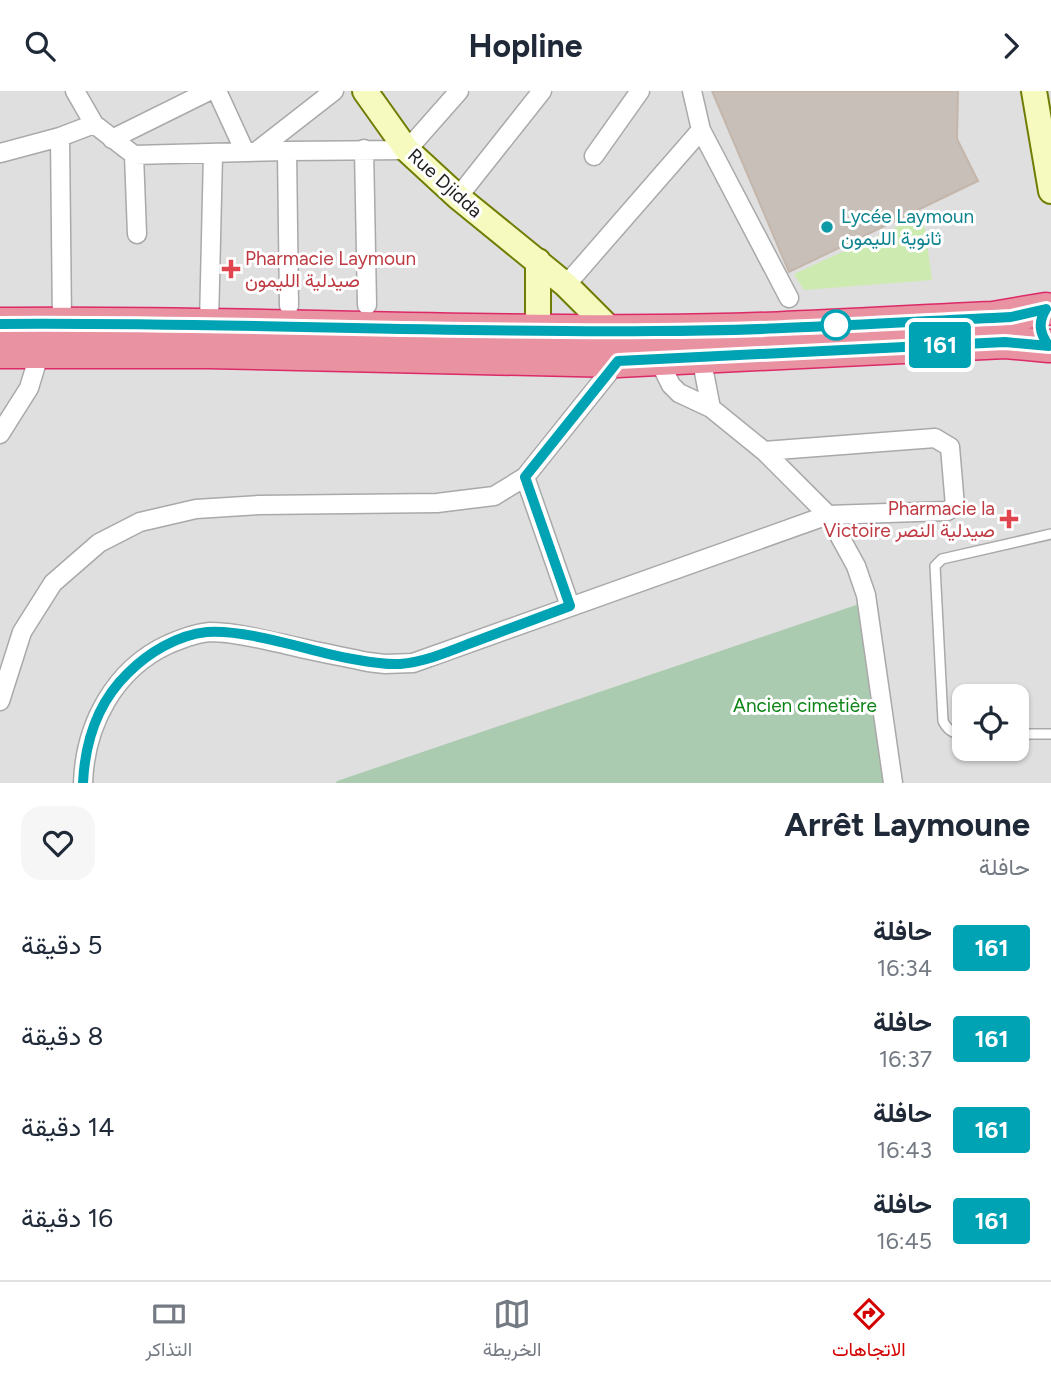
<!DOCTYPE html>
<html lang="ar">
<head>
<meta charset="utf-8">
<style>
	:root { --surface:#fff; --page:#f6f6f7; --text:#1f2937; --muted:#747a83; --line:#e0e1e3; --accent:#d40000 }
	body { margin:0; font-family:Figtree,Vazirmatn,sans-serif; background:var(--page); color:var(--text); direction:rtl; height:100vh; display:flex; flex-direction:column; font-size:26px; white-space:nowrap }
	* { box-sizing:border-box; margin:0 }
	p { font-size:23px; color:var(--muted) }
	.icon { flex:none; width:38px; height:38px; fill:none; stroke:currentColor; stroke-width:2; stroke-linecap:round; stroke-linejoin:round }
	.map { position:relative; height:692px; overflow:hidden; direction:ltr }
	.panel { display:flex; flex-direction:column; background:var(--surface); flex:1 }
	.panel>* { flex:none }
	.badge { padding:0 14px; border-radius:5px; font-size:24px; line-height:46px }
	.buttons { position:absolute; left:952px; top:593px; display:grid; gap:14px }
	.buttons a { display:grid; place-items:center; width:77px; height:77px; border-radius:14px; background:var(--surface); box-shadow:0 2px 5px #0004; font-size:35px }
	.map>.badge { position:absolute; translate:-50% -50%; box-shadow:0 0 0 4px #fff }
	.round { display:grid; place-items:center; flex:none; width:74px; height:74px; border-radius:21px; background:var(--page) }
	.headline { display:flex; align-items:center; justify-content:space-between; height:119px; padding:0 21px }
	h1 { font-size:33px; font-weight:700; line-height:52px }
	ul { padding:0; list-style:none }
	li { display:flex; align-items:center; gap:21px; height:91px; padding:0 21px }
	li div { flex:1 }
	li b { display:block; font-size:26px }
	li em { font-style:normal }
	li .badge { min-width:77px; font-weight:700; text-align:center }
	header { display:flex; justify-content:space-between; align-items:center; height:91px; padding:0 21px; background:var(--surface); font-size:32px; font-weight:700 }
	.tabs { display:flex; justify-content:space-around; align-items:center; height:98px; border-top:2px solid var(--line); background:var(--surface); font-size:19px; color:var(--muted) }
	.tabs a { display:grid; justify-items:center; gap:4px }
	.tabs .on { color:var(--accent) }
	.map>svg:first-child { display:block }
	.residential { fill:#e0dfdf; fill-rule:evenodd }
	.grass { fill:#cdebb0 }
	.cemetery { fill:#aacbaf }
	.building { fill:#c7bfb8; stroke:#c4b6ab; stroke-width:2 }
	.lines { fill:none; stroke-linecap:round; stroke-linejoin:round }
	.lane-casing { stroke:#a9a9a9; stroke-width:12 }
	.street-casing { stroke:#a9a9a9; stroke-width:21 }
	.secondary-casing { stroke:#707d05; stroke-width:28 }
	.highway-casing { stroke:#dc2a67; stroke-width:35 }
	.lane { stroke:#fff; stroke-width:9 }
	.street { stroke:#fff; stroke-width:18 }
	.secondary { stroke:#f7fabf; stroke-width:24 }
	.highway { stroke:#e892a2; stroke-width:32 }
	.line-casing { stroke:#fff; stroke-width:16 }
	.line { stroke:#00a3b4; stroke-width:10 }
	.culture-dot { fill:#0f9aa8; stroke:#fff; stroke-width:2.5 }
	.health-dot { fill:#e0444e; stroke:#fff; stroke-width:2.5 }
	.stop-dot { fill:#fff; stroke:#00a3b4; stroke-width:3.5 }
	.labels { text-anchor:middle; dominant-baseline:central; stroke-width:6; stroke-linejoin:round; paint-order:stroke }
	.street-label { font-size:19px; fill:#222; stroke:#fff }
	.culture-label { font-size:19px; fill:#0d838f; stroke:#fff; text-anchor:start }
	.health-label { font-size:19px; fill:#be3a42; stroke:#fff; text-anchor:start }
	.park-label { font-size:19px; fill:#0c8416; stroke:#fff }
</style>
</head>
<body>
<header><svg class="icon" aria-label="forward" viewBox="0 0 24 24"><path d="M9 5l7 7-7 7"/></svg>Hopline<svg class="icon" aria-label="search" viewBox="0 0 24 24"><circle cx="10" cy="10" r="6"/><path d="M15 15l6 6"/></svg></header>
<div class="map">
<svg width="1051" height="692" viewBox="0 0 1051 692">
	<rect width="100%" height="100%" fill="#f2efe9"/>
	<path class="residential" d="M 0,0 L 1051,0 L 1051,692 L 0,692 ZM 964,606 L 1017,606 L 1017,658 L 964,658 Z"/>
	<path class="grass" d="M 923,124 L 932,189 L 804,199 L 794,183 Z"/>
	<path class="cemetery" d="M 874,508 L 893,692 L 336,692 L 337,690 Z"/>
	<path class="building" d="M 712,0 L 958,0 L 957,48 L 978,90 L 789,181 Z"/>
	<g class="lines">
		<defs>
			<path id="lane" d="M 964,643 C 954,643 948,640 943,630 L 935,475 L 942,468 L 1051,443
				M 1017,643 L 1051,643"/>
			<path id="street" d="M 75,0 L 94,33
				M 217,0 L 245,61
				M 692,0 L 701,39 L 789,207
				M 60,46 L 62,232
				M 112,48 L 209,0
				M 364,58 L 367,214
				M 257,60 L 334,0
				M 287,60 L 289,215
				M 0,62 L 60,46 L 94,33 L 134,64 L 287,60 L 407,59 L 459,0
				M 134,64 L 137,143
				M 594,65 L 640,0
				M 458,106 L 542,0
				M 566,194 L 701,39
				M 209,233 L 213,63
				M 701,266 L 711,317
				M 658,268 L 671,294 L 679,302 L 711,317 L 764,360 L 828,424 L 856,475 L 866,504 L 893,692
				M 0,343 L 29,297 L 40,261
				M 525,386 L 570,515
				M 0,610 L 22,541 L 53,492 L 99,452 L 140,431 L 196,418 L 259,414 L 437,412 L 494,405 L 525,386 L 618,270
				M 83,692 C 85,634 114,578 169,553 C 181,548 196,542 210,541 C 235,541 259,548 284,553 C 312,560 340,565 368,571 L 385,573 L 413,572 L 828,424 L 947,420 L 955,415 L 950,356 L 935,347 L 764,360"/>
			<path id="secondary" d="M 365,0 L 407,59 L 458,106 L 566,194 L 612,240
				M 1034,0 L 1051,100
				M 538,240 L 538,170"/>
			<path id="highway" d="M 0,233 C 218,230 437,242 655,240 C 768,240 880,232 993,227 L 1046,218
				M 0,261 L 208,261 L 618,270 L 1005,251 L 1049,255"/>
		</defs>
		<use href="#lane" class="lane-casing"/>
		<use href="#street" class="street-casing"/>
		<use href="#secondary" class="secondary-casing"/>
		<use href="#highway" class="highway-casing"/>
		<use href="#lane" class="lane"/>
		<use href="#street" class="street"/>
		<use href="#secondary" class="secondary"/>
		<use href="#highway" class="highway"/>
	</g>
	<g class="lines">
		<defs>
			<path id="line" d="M 0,233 C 218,231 437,242 655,240 C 768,240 880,232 993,227 L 1011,226 L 1046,218 C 1038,231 1039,242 1049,255 L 1005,251 L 618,270 L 525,386 L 570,515 C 537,527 504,540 471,552 C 448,561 424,571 400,573 C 382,574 365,570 347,567 C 307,559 246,538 207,541 C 177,544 148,562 128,582 C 98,611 85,651 83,692"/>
		</defs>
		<use href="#line" class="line-casing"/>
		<use href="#line" class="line"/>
	</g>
	<circle class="culture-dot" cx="827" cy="136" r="7"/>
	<g class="health-dot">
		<path d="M227.5 167.5h7v7h7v7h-7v7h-7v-7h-7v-7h7z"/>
		<path d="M1005.5 417.5h7v7h7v7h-7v7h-7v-7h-7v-7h7z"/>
	</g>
	<circle class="stop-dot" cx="836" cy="234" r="14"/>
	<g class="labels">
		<g class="street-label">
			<text transform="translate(445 92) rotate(42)">Rue Djidda</text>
		</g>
		<g class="culture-label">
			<text x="841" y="125">Lycée Laymoun<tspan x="841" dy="22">ثانوية الليمون</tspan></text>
		</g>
		<g class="health-label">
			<text x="245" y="167">Pharmacie Laymoun<tspan x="245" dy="22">صيدلية الليمون</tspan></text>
			<text x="995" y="417" text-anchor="end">Pharmacie la<tspan x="995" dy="22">Victoire صيدلية النصر</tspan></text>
		</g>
		<g class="park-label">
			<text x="805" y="614">Ancien cimetière</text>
		</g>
	</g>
</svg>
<div class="buttons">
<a><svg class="icon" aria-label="locate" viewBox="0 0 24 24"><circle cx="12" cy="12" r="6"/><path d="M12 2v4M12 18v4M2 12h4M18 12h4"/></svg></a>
</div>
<b class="badge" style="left:940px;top:254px;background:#00a3b4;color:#fff">161</b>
</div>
<section class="panel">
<div class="headline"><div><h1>Arrêt Laymoune</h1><p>حافلة</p></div><a class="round"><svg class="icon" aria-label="heart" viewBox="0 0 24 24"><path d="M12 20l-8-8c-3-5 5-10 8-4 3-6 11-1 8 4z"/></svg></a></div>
<ul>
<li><span class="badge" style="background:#00a3b4;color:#fff">161</span><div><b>حافلة</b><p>16:34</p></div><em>5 دقيقة</em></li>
<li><span class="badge" style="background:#00a3b4;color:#fff">161</span><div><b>حافلة</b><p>16:37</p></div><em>8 دقيقة</em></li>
<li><span class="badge" style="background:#00a3b4;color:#fff">161</span><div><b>حافلة</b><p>16:43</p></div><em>14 دقيقة</em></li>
<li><span class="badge" style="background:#00a3b4;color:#fff">161</span><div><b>حافلة</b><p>16:45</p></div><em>16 دقيقة</em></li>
</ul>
</section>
<nav class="tabs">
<a class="on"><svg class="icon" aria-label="directions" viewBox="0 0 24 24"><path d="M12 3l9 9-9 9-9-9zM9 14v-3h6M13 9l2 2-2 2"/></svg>الاتجاهات</a>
<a><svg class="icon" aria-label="map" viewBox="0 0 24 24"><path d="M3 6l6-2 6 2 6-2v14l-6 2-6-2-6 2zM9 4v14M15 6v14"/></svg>الخريطة</a>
<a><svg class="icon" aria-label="tickets" viewBox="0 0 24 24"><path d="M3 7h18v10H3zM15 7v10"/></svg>التذاكر</a>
</nav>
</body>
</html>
